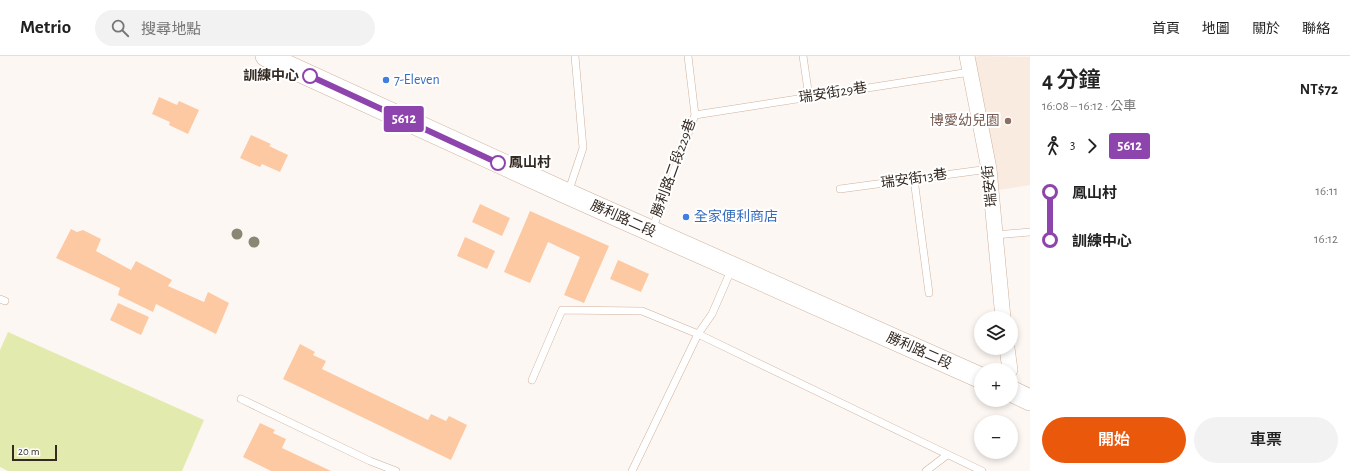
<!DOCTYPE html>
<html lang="zh-TW">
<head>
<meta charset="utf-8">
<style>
	:root { --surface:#fff; --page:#f2f2f2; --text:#222; --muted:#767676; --line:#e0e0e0; --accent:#ea580c }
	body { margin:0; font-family:"Alegreya Sans","Noto Sans TC",sans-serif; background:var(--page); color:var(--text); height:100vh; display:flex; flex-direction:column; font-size:15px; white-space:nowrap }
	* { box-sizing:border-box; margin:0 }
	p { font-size:13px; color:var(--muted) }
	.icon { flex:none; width:22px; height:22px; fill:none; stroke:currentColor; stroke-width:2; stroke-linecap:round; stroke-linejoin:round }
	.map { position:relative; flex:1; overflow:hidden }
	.details { display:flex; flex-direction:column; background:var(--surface); width:320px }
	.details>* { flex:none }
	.badge { padding:0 8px; border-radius:3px; font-size:14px; line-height:26px }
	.controls { position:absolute; left:974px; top:255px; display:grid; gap:8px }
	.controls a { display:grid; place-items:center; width:44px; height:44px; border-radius:50%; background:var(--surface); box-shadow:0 2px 6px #0003; font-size:20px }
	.scale { position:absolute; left:12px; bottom:10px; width:45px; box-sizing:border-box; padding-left:4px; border:2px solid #352a22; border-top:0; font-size:11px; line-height:14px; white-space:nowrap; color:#352a22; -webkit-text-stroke:3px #fff; paint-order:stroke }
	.map>.badge { position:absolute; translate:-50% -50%; box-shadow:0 0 0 2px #fff }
	.legs { display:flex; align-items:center; gap:6px; height:44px; padding:0 12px; font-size:13px }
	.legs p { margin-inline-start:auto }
	.summary { display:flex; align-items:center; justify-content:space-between; height:68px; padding:0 12px }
	h1 { font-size:22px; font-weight:600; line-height:30px }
	.primary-button { display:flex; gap:8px; margin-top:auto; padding:8px 12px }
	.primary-button a { flex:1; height:46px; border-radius:24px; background:var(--accent); color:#fff; font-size:16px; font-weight:600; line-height:46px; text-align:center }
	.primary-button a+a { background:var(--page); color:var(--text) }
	ul { padding:0 12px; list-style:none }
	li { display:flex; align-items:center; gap:14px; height:48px; font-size:15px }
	li i { display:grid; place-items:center; width:6px; height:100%; margin:0 5px; background:currentColor }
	li i::after { content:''; width:10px; height:10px; margin:-5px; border:3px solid; border-radius:50%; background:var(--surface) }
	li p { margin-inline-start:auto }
	li:first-child i { background:linear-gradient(#0000 50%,currentColor 0) }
	li:last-child i { background:linear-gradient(currentColor 50%,#0000 0) }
	header { display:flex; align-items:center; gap:24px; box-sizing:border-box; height:56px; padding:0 20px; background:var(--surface); border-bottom:1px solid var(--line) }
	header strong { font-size:19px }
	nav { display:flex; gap:22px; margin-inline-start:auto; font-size:14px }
	.search { width:280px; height:36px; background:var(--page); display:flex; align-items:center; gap:10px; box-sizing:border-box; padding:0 14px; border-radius:22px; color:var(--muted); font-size:15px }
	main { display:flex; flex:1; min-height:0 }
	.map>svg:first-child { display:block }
	.built { fill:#faebe1 }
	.green { fill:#e3eaae }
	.building { fill:#fdc9a2 }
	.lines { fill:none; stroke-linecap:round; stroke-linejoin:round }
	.service-casing { stroke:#ceb19c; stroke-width:8 }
	.minor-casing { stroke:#ceb19c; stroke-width:16 }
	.secondary-casing { stroke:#ceb19c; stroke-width:22 }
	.service { stroke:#fff; stroke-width:7 }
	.minor { stroke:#fff; stroke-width:15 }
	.secondary { stroke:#fff; stroke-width:21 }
	.tree { fill:#8a8874 }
	.line-1-casing { stroke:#fff; stroke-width:9 }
	.line-1 { stroke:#8e44ad; stroke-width:6 }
	.stop-1-dot { fill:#fff; stroke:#8e44ad; stroke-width:2 }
	.shop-dot { fill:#3f7fe0; stroke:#fff; stroke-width:1.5 }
	.education-dot { fill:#8d6e63; stroke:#fff; stroke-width:1.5 }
	.labels { text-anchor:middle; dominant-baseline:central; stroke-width:4; stroke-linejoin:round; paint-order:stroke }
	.stop-label { font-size:14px; font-weight:bold; fill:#352a22; stroke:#fff; text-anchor:end }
	.shop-label { font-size:14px; fill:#366cbe; stroke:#fff; text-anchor:start }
	.street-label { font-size:14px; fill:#352a22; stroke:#fff }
	.education-label { font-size:14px; fill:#785e54; stroke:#fff; text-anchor:end }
</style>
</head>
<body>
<header>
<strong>Metrio</strong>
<div class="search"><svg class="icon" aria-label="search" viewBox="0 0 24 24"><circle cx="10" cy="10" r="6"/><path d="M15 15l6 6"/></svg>搜尋地點</div>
<nav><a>首頁</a><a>地圖</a><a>關於</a><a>聯絡</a></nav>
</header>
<main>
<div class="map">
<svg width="1030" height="415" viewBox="0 0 1030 415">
	<rect width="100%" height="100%" fill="#fdf7f3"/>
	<path class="built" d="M 980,0 L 1030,1 L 1030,129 L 998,134 L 975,1 Z"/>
	<path class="green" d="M 8,276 L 204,364 L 182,415 L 8,415 L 0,411 L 0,294 Z"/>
	<path class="building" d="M 159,41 L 177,49 L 179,45 L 199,54 L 188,78 L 169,69 L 170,66 L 152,58 Z
		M 251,79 L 271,88 L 269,90 L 288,99 L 280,116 L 262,108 L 260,111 L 240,102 Z
		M 480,148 L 510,162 L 502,180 L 472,166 Z
		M 530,155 L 609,190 L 584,247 L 564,239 L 580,201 L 548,186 L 530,227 L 504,216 Z
		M 71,173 L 77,176 L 83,174 L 101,183 L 96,195 L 131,214 L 136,205 L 172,224 L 168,230 L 204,246 L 208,236 L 229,247 L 216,278 L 156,248 L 153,256 L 118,239 L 120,232 L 56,202 Z
		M 465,181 L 495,195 L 487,213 L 457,200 Z
		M 618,204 L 649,218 L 641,236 L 610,223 Z
		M 118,247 L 149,261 L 141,279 L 110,264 Z
		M 300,288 L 315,296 L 313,299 L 326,305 L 322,313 L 428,364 L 431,358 L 446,365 L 449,360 L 467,369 L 451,404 L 283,323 Z
		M 260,367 L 275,374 L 273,377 L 286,383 L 282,392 L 331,415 L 271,415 L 243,401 Z"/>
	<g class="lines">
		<defs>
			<path id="service" d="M 803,0 L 809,41
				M 695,59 L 970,16
				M 914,123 L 929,237
				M 840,133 L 989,113
				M 568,137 L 583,92 L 575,0
				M 652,174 L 695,59 L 688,0
				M 995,179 L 1030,176
				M 0,243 L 5,245
				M 532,324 L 562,254 L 642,255 L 698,278 L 982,415
				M 241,343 L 370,405 L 396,415
				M 632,415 L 698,278 L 712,258 L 732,212
				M 926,415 L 947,399"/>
			<path id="minor" d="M 967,0 L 989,113 L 1003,262
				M 1007,292 L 1010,314"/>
			<path id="secondary" d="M 266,0 L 568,138 L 981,322
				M 1011,335 L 1030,344"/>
		</defs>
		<use href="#service" class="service-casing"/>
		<use href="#minor" class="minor-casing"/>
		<use href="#secondary" class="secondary-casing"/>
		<use href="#service" class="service"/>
		<use href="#minor" class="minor"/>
		<use href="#secondary" class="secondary"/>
	</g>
	<g class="tree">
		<circle cx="237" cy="178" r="5.5"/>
		<circle cx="254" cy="186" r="5.5"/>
	</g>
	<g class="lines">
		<defs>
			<path id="line-1" d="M 310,20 L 498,107"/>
		</defs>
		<use href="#line-1" class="line-1-casing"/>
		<use href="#line-1" class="line-1"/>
	</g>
	<g class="stop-1-dot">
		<circle cx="310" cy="20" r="7"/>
		<circle cx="498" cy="107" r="7"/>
	</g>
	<g class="shop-dot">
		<circle cx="386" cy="24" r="4"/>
		<circle cx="686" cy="161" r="4"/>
	</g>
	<circle class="education-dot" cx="1008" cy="65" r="4"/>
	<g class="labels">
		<g class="stop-label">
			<text x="299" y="20">訓練中心</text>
			<text x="509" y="107" text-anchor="start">鳳山村</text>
		</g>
		<g class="shop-label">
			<text x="394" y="24">7-Eleven</text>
			<text x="694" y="161">全家便利商店</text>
		</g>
		<g class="street-label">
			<text transform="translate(833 37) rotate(-9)">瑞安街29巷</text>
			<text transform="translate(674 112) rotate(-70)">勝利路二段229巷</text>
			<text transform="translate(914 123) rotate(-8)">瑞安街13巷</text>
			<text transform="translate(990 130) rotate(-96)">瑞安街</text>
			<text transform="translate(623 163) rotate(24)">勝利路二段</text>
			<text transform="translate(919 295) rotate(24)">勝利路二段</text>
		</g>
		<g class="education-label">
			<text x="1000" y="65">博愛幼兒園</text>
		</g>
	</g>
</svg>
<div class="controls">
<a><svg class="icon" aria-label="layers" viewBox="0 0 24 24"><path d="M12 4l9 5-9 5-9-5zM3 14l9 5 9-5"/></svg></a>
<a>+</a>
<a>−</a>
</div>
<div class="scale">20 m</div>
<b class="badge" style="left:404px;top:63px;background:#8e44ad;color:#fff">5612</b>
</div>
<section class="details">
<div class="summary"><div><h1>4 分鐘</h1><p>16:08 – 16:12 · 公車</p></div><b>NT$72</b></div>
<div class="legs"><svg class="icon" aria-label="walk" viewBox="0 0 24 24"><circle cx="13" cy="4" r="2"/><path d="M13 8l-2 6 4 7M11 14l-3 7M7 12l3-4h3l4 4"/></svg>3<svg class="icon" aria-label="forward" viewBox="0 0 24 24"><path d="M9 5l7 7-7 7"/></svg><b class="badge" style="background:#8e44ad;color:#fff">5612</b></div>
<ul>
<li><i style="color:#8e44ad"></i><b>鳳山村</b><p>16:11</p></li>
<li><i style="color:#8e44ad"></i><b>訓練中心</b><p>16:12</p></li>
</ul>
<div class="primary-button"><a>開始</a><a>車票</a></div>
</section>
</main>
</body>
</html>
